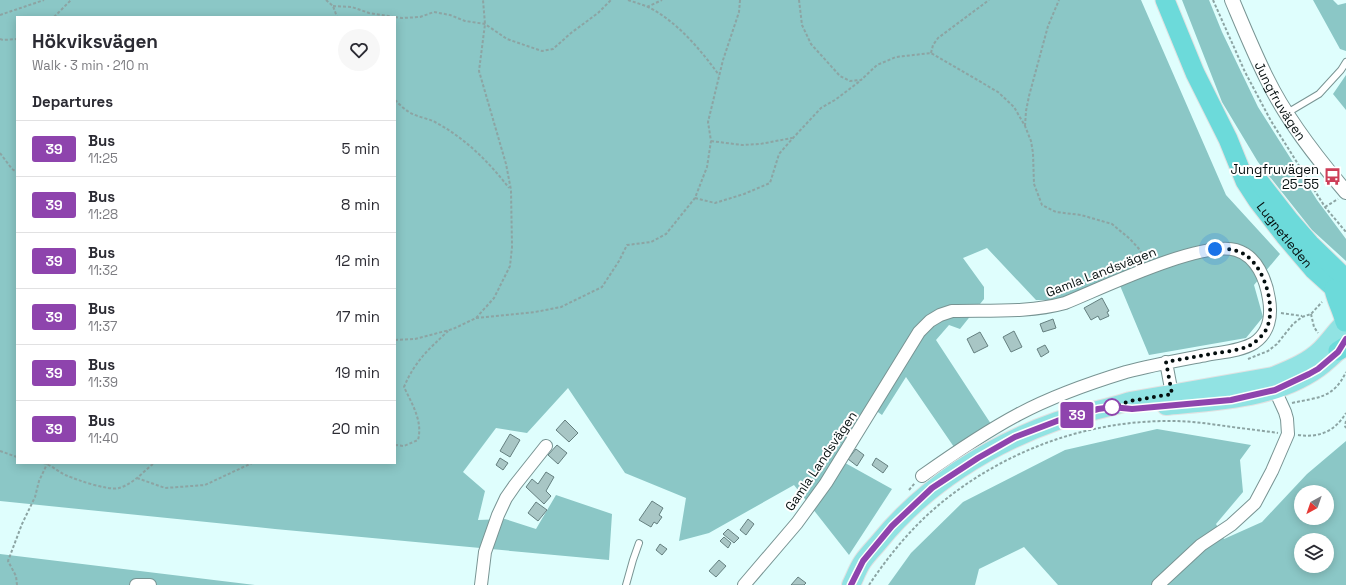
<!DOCTYPE html>
<html lang="en">
<head>
<meta charset="utf-8">
<style>
	:root { --surface:#fff; --page:#f7f7f7; --text:#2b2b33; --muted:#7c7c81; --line:#e1e1e2 }
	body { margin:0; font-family:"Space Grotesk",sans-serif; background:var(--page); color:var(--text); height:100vh; display:flex; flex-direction:column; font-size:15px; white-space:nowrap }
	* { box-sizing:border-box; margin:0 }
	p { font-size:13px; color:var(--muted) }
	.icon { flex:none; width:22px; height:22px; fill:none; stroke:currentColor; stroke-width:2; stroke-linecap:round; stroke-linejoin:round }
	.map { position:relative; flex:1; overflow:hidden }
	.panel { position:absolute; left:16px; top:16px; width:380px; height:448px; display:flex; flex-direction:column; background:var(--surface); border-radius:0px; box-shadow:0 2px 10px #0003 }
	.panel>* { flex:none }
	.badge { padding:0 8px; border-radius:3px; font-size:14px; line-height:26px }
	.needle { width:26px; rotate:220deg }
	.fabs { position:absolute; left:1294px; top:485px; display:grid; gap:8px }
	.fabs a { display:grid; place-items:center; width:40px; height:40px; border-radius:50%; background:var(--surface); box-shadow:0 2px 10px #0003; font-size:20px }
	.you { position:absolute; width:20px; height:20px; margin:-10px; border:3px solid #fff; border-radius:50%; background:#1a73e8; box-shadow:0 0 0 6px #1a73e833 }
	.map>.badge { position:absolute; translate:-50% -50%; box-shadow:0 0 0 2px #fff }
	h2 { padding:0 16px; font-size:15px; line-height:36px }
	.round { display:grid; place-items:center; flex:none; width:42px; height:42px; border-radius:21px; background:var(--page) }
	.headline { display:flex; align-items:center; justify-content:space-between; height:68px; padding:0 16px }
	h1 { font-size:19px; font-weight:600; line-height:30px }
	ul { padding:0; list-style:none }
	li { display:flex; align-items:center; gap:12px; height:56px; padding:0 16px; border-top:1px solid var(--line) }
	li div { flex:1 }
	li b { display:block; font-size:15px }
	li em { font-style:normal }
	li .badge { min-width:44px; font-weight:700; text-align:center }
	.map>svg:first-child { display:block }
	.forest { fill:#8bc7c6; fill-rule:evenodd }
	.building { fill:#a8c6c5; stroke:#658080 }
	.lines { fill:none; stroke-linecap:round; stroke-linejoin:round }
	.service-casing { stroke:#789493; stroke-width:8 }
	.minor-casing { stroke:#789493; stroke-width:14 }
	.tertiary-casing { stroke:#789493; stroke-width:16 }
	.primary-casing { stroke:#e1e2e2; stroke-width:20 }
	.trunk-casing { stroke:#e1e2e2; stroke-width:21 }
	.path { stroke:#8ca4a3; stroke-width:2; stroke-dasharray:3 2; stroke-linecap:butt }
	.service { stroke:#fff; stroke-width:6 }
	.minor { stroke:#fff; stroke-width:12 }
	.tertiary { stroke:#fff; stroke-width:14 }
	.primary { stroke:#91e3e3; stroke-width:18 }
	.trunk { stroke:#6cdada; stroke-width:19 }
	.line-casing { stroke:#fff; stroke-width:9 }
	.line { stroke:#8e44ad; stroke-width:6 }
	.walk { stroke:#040e0e; stroke-width:4; stroke-dasharray:0 7.2 }
	.stop-dot { fill:#fff; stroke:#8e44ad; stroke-width:2 }
	.labels { text-anchor:middle; dominant-baseline:central; stroke-width:4; stroke-linejoin:round; paint-order:stroke }
	.street-label { font-size:13px; fill:#040e0e; stroke:#fff }
	.poi-label { font-size:13px; fill:#040e0e; stroke:#fff; text-anchor:end }
</style>
</head>
<body>
<div class="map">
<svg width="1346" height="585" viewBox="0 0 1346 585">
	<rect width="100%" height="100%" fill="#dffefd"/>
	<path class="forest" d="M 0,0 L 1141,0 L 1226,195 L 1280,254 L 1254,285 L 1263,317 L 1246,338 L 1149,355 L 1116,276 L 1058,300 L 1036,300 L 987,248 L 963,258 L 984,287 L 984,299 L 960,329 L 949,325 L 936,340 L 991,424 L 954,447 L 906,377 L 882,415 L 871,407 L 838,459 L 892,489 L 849,555 L 794,485 L 709,533 L 679,541 L 686,498 L 625,473 L 568,388 L 527,433 L 496,428 L 463,472 L 485,491 L 478,520 L 505,519 L 536,529 L 556,495 L 612,514 L 609,560 L 275,529 L 0,501 ZM 17,17 L 395,17 L 395,463 L 17,463 Z
		M 1182,0 L 1209,0 L 1222,32 L 1258,107 L 1317,200 L 1346,239 L 1346,261 L 1312,230 L 1258,162 L 1222,102 Z
		M 1313,0 L 1333,0 L 1338,5 L 1346,3 L 1346,51 L 1340,49 Z
		M 1346,75 L 1346,110 L 1333,94 Z
		M 1157,429 L 1251,445 L 1240,460 L 1243,492 L 1216,524 L 1224,539 L 1262,522 L 1307,474 L 1346,441 L 1346,585 L 1058,585 L 1024,547 L 979,569 L 975,585 L 888,585 L 911,553 L 963,502 L 1065,450 ZM 1301,492 L 1327,492 L 1327,518 L 1301,518 ZM 1301,540 L 1327,540 L 1327,566 L 1301,566 Z
		M 0,554 L 255,585 L 0,585 Z"/>
	<path class="building" d="M 1102,298 L 1109,311 L 1107,312 L 1109,316 L 1100,320 L 1098,316 L 1091,320 L 1084,308 Z
		M 1053,319 L 1056,328 L 1043,332 L 1040,324 Z
		M 1014,331 L 1022,347 L 1011,352 L 1003,337 Z
		M 980,332 L 988,346 L 974,353 L 967,339 Z
		M 1045,345 L 1049,352 L 1041,357 L 1037,349 Z
		M 565,420 L 578,433 L 569,442 L 556,430 Z
		M 510,434 L 520,440 L 510,457 L 500,451 Z
		M 557,445 L 567,453 L 558,464 L 548,455 Z
		M 856,449 L 864,455 L 857,466 L 848,459 Z
		M 500,458 L 508,463 L 503,470 L 496,465 Z
		M 876,458 L 888,466 L 883,473 L 872,465 Z
		M 546,472 L 554,477 L 546,491 L 551,496 L 544,504 L 526,487 L 532,479 L 538,484 Z
		M 652,501 L 663,508 L 659,515 L 662,517 L 657,524 L 654,522 L 651,527 L 639,520 Z
		M 536,502 L 547,510 L 538,521 L 528,513 Z
		M 748,519 L 754,524 L 746,535 L 740,530 Z
		M 728,529 L 739,538 L 734,543 L 723,534 Z
		M 724,537 L 731,543 L 728,548 L 720,541 Z
		M 660,544 L 667,549 L 662,555 L 656,550 Z
		M 719,560 L 726,566 L 716,577 L 709,571 Z
		M 798,577 L 806,583 L 804,585 L 791,585 Z"/>
	<g class="lines">
		<defs>
			<path id="service" d="M 1287,113 L 1319,94 L 1341,70 L 1346,62
				M 626,585 L 633,560 L 639,543"/>
			<path id="minor" d="M 1166,362 L 1172,394
				M 136,585 L 150,585
				M 481,585 L 485,552 L 498,515 L 506,498 L 515,485 L 546,446
				M 744,585 L 797,523 L 826,483 L 919,332 L 930,321 L 940,315 L 952,311 C 989,310 1029,313 1065,303 C 1100,289 1201,240 1236,250 C 1257,256 1266,280 1269,299 C 1272,316 1269,333 1254,343 C 1241,351 1222,352 1206,355 C 1180,360 1152,365 1126,372 C 1090,383 1053,396 1019,414 C 985,432 953,454 922,476
				M 1158,585 L 1201,545 L 1231,525 L 1255,503 L 1272,471 L 1288,434 L 1287,419 L 1285,412 L 1275,390"/>
			<g id="tertiary">
				<path id="s1" d="M 1232,0 C 1243,26 1254,53 1267,79 C 1287,120 1316,157 1346,192"/>
			</g>
			<path id="primary" d="M 1166,406 C 1219,401 1281,399 1324,364 C 1328,360 1334,356 1338,351 C 1341,347 1343,343 1346,338
				M 851,585 C 855,577 858,568 863,561 C 868,554 874,548 879,542 C 924,486 989,445 1057,421 C 1081,413 1106,409 1130,401 L 1273,376 C 1290,369 1308,362 1321,349 C 1330,340 1337,329 1346,321"/>
			<g id="trunk">
				<path id="s2" d="M 1165,0 L 1195,73 L 1228,139 L 1245,181 L 1258,201 L 1285,236 L 1314,270 L 1346,299"/>
				<path d="M 1258,180 L 1290,221 L 1310,244 L 1346,279"/>
				<path d="M 1334,289 C 1336,300 1342,310 1345,322"/>
				<path d="M 1338,351 L 1346,346"/>
			</g>
		</defs>
		<use href="#service" class="service-casing"/>
		<use href="#minor" class="minor-casing"/>
		<use href="#tertiary" class="tertiary-casing"/>
		<use href="#primary" class="primary-casing"/>
		<use href="#trunk" class="trunk-casing"/>
		<path class="path" d="M 326,0 L 333,6 L 337,17
			M 628,0 C 634,2 640,4 646,6 C 676,20 700,49 719,75
			M 799,0 L 802,25 L 811,44 L 840,76 L 850,81 L 861,80 L 877,65 L 896,57 L 931,53 L 998,92 L 1014,107 L 1025,126 L 1031,141 L 1033,153 L 1034,184 L 1042,205 L 1056,212 L 1081,215 L 1112,224 L 1130,239 L 1140,250 L 1145,260
			M 1213,0 L 1245,72 L 1271,121 L 1325,207 L 1346,232
			M 333,6 L 352,7 L 369,13 L 394,17
			M 647,7 L 662,0
			M 0,15 L 44,0
			M 54,17 L 71,0
			M 395,17 L 402,18 L 420,17 L 434,12 L 450,15 L 465,21 L 485,24 L 507,39 L 542,51 L 553,49 L 571,33 L 598,13 L 611,0
			M 0,39 L 3,40 L 17,39
			M 931,53 L 933,45 L 938,38 L 989,0
			M 395,100 C 399,104 404,109 409,112 C 417,117 427,118 435,122 C 465,138 489,162 509,188
			M 1025,126 L 1026,111 L 1029,96 L 1048,26 L 1059,0
			M 711,141 L 742,145 L 760,144 L 792,138
			M 0,153 L 12,169 L 17,172
			M 695,198 L 715,203 L 744,194 L 770,183 L 779,154 L 793,138 L 821,108 L 835,100 L 860,81
			M 1325,207 L 1338,199
			M 1281,313 L 1302,316
			M 1311,314 L 1314,327 L 1318,333
			M 476,318 L 535,312 L 561,307 L 602,287 L 619,261 L 627,245 L 651,242 L 666,234 L 695,198 L 707,167 L 711,141 L 708,122 L 723,60 L 739,12 L 740,0
			M 395,340 L 415,339 L 453,329 L 476,318 L 494,298 L 510,266 L 512,247 L 511,190 L 506,164 L 479,71 L 485,24 L 483,0
			M 1248,359 L 1268,351 L 1277,344 L 1293,324 L 1302,317 L 1311,314 L 1322,302
			M 1292,403 C 1318,397 1333,399 1346,372
			M 1346,421 L 1345,426 L 1346,428
			M 1298,435 C 1320,438 1335,431 1346,413
			M 395,445 L 404,446 L 418,440 C 423,421 412,404 404,387 C 415,361 428,350 448,331
			M 0,451 L 17,457
			M 43,463 C 52,465 59,473 68,476 C 77,480 109,491 119,488 C 133,484 143,472 154,463
			M 137,478 L 165,488 L 205,485 L 252,463
			M 909,490 L 915,483
			M 17,585 L 16,576 L 8,561 L 22,524 L 35,497 L 39,481 L 47,464
			M 869,585 C 889,555 913,526 941,503 C 1006,450 1088,420 1173,421 C 1188,421 1203,423 1218,425 C 1238,428 1258,430 1278,433"/>
		<use href="#service" class="service"/>
		<use href="#minor" class="minor"/>
		<use href="#tertiary" class="tertiary"/>
		<use href="#primary" class="primary"/>
		<use href="#trunk" class="trunk"/>
	</g>
	<g class="lines">
		<defs>
			<path id="line" d="M 851,585 L 863,561 L 892,526 L 932,488 L 978,458 L 1015,437 L 1057,421 L 1098,409 L 1112,407 L 1132,409 L 1231,400 L 1275,390 L 1309,374 L 1318,369 L 1338,352 L 1346,339"/>
		</defs>
		<use href="#line" class="line-casing"/>
		<use href="#line" class="line"/>
		<path class="walk" d="M 1112,407 L 1130,401 L 1172,394 L 1166,362 C 1183,359 1200,356 1217,353 C 1229,351 1245,350 1255,342 C 1260,338 1266,332 1268,325 C 1275,304 1264,266 1244,254 C 1235,249 1225,248 1215,249"/>
	</g>
	<defs>
		<symbol id="bus-bare" viewBox="-9 -9 18 18"><path d="M-5-6H5V4H4V6H2V4H-2V6H-4V4H-5ZM-3.5-4V0h7V-4ZM-3.5 1.2v1.5H-2V1.2ZM2 1.2v1.5H3.5V1.2Z" fill="#cd3d57" stroke="#fff" stroke-width="2.5" paint-order="stroke"/></symbol>
	</defs>
	<g fill-rule="evenodd">
		<use href="#bus-bare" x="1320" y="164" width="25" height="25"/>
	</g>
	<circle class="stop-dot" cx="1112" cy="407" r="8"/>
	<g class="labels">
		<g class="street-label">
			<text stroke="none"><textPath href="#s1" startOffset="112">Jungfruvägen</textPath></text>
			<text stroke="none"><textPath href="#s2" startOffset="265">Lugnetleden</textPath></text>
			<text transform="translate(1101 272) rotate(-21)">Gamla Landsvägen</text>
			<text transform="translate(821 461) rotate(-56)">Gamla Landsvägen</text>
		</g>
		<g class="poi-label">
			<text x="1319" y="169">Jungfruvägen<tspan x="1319" dy="15">25-55</tspan></text>
		</g>
	</g>
</svg>
<div class="fabs">
<a><svg class="needle" viewBox="-14 -14 28 28"><path d="M0-13l5 13h-10z" fill="#e53935"/><path d="M0 13l5-13h-10z" fill="#7c7c81"/></svg></a>
<a><svg class="icon" aria-label="layers" viewBox="0 0 24 24"><path d="M12 4l9 5-9 5-9-5zM3 14l9 5 9-5"/></svg></a>
</div>
<div class="you" style="left:1215px;top:249px"></div>
<b class="badge" style="left:1077px;top:415px;background:#8e44ad;color:#fff">39</b>
<section class="panel">
<div class="headline"><div><h1>Hökviksvägen</h1><p>Walk · 3 min · 210 m</p></div><a class="round"><svg class="icon" aria-label="heart" viewBox="0 0 24 24"><path d="M12 20l-8-8c-3-5 5-10 8-4 3-6 11-1 8 4z"/></svg></a></div>
<h2>Departures</h2>
<ul>
<li><span class="badge" style="background:#8e44ad;color:#fff">39</span><div><b>Bus</b><p>11:25</p></div><em>5 min</em></li>
<li><span class="badge" style="background:#8e44ad;color:#fff">39</span><div><b>Bus</b><p>11:28</p></div><em>8 min</em></li>
<li><span class="badge" style="background:#8e44ad;color:#fff">39</span><div><b>Bus</b><p>11:32</p></div><em>12 min</em></li>
<li><span class="badge" style="background:#8e44ad;color:#fff">39</span><div><b>Bus</b><p>11:37</p></div><em>17 min</em></li>
<li><span class="badge" style="background:#8e44ad;color:#fff">39</span><div><b>Bus</b><p>11:39</p></div><em>19 min</em></li>
<li><span class="badge" style="background:#8e44ad;color:#fff">39</span><div><b>Bus</b><p>11:40</p></div><em>20 min</em></li>
</ul>
</section>
</div>
</body>
</html>
